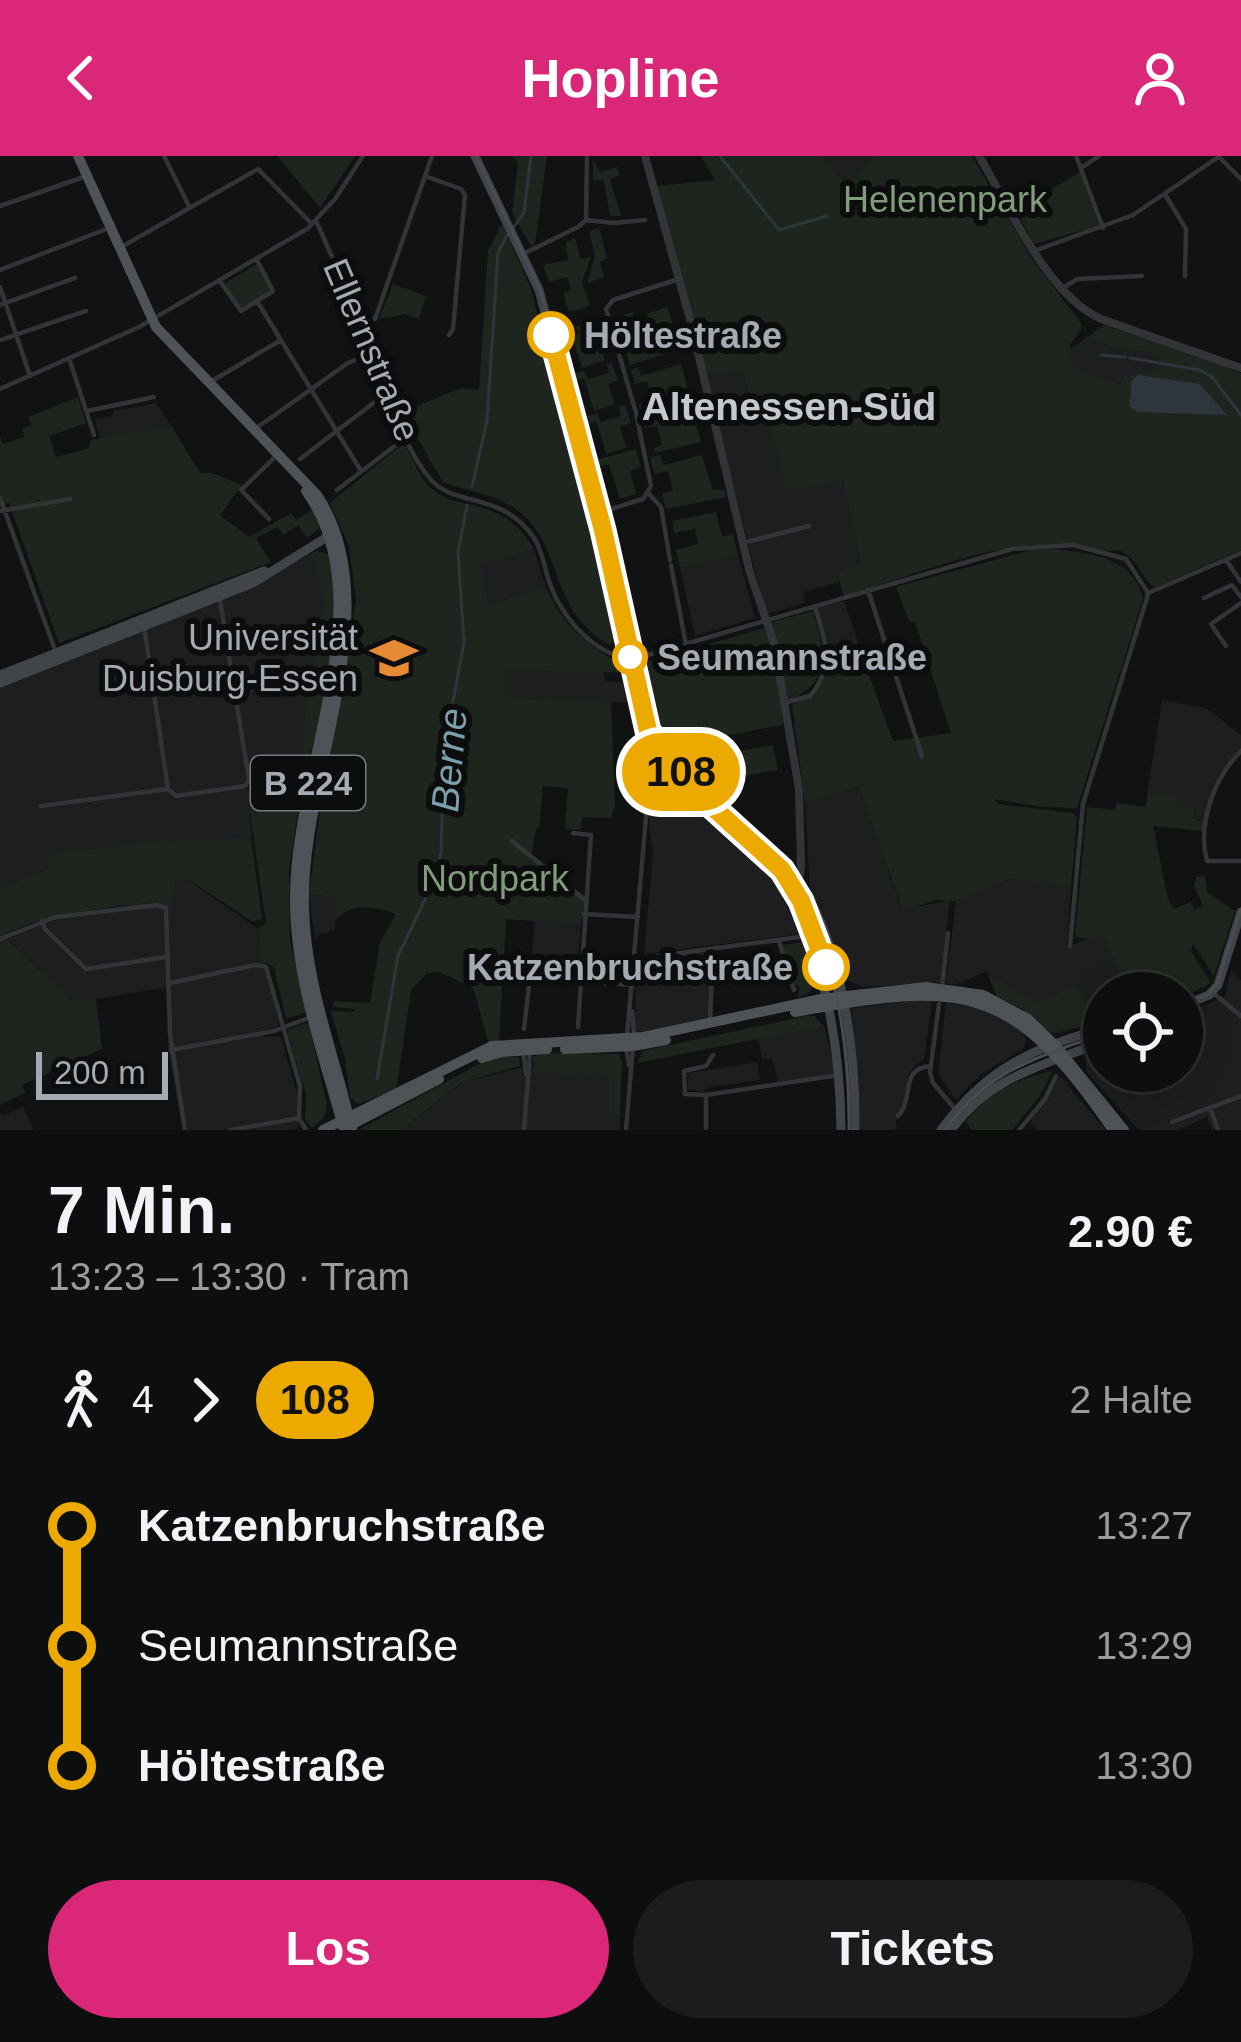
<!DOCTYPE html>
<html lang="de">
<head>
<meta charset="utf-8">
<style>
	:root { --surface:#0d0e0e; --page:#1b1c1c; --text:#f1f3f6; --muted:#9a9c9e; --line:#2d2e2e; --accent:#db2777 }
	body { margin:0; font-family:Helvetica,sans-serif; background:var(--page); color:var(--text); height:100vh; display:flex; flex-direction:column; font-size:45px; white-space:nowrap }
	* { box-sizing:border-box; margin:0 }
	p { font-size:39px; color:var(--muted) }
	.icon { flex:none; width:66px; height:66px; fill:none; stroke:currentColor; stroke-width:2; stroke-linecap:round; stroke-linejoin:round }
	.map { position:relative; height:974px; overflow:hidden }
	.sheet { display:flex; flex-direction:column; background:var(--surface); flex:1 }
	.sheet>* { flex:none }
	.badge { padding:0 24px; border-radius:39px; font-size:42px; line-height:78px }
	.tools { position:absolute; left:1083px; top:816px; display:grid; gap:24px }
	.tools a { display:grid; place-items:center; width:120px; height:120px; border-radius:50%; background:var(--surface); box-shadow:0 6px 30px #0003,0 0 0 3px var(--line); font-size:60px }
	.scale { position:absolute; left:36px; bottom:30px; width:132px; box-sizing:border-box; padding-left:12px; border:6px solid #a4abb3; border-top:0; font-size:33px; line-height:42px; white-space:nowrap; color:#a4abb3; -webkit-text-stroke:9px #0d0d0e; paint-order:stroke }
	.map>.badge { position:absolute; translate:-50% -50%; box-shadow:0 0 0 6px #fff }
	.legs { display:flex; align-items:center; gap:18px; height:132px; padding:0 48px; font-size:39px }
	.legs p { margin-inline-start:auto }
	.headline { display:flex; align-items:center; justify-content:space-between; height:204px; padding:0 48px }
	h1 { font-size:66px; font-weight:600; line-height:90px }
	.button { display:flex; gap:24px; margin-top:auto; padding:24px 48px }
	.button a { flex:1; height:138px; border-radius:72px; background:var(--accent); color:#fff; font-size:48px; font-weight:600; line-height:138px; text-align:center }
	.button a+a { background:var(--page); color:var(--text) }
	ul { padding:0 48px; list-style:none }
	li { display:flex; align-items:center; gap:42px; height:120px; font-size:45px }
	li i { display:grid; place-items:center; width:18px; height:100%; margin:0 15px; background:currentColor }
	li i::after { content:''; width:30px; height:30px; margin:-15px; border:9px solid; border-radius:50%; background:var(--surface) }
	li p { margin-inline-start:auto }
	li:first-child i { background:linear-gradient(#0000 50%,currentColor 0) }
	li:last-child i { background:linear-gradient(currentColor 50%,#0000 0) }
	header { display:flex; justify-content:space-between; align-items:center; height:156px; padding:0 48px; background:var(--accent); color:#fff; font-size:54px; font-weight:600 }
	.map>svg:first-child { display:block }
	.built { fill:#1e1e20 }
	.green { fill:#1e251e; fill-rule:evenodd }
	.water { fill:#2c363b }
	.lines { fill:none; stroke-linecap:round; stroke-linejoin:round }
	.stream { stroke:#2c363b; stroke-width:3 }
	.minor { stroke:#333438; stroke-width:4.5 }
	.tertiary { stroke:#333438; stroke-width:8 }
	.secondary { stroke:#414448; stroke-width:9 }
	.primary { stroke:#4f5256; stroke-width:10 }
	.tram { stroke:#4a4d51; stroke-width:3 }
	.line-1-casing { stroke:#fff; stroke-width:27 }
	.line-1 { stroke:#eca900; stroke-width:18 }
	.stop-1-dot { fill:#fff; stroke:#eca900; stroke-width:6 }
	.labels { text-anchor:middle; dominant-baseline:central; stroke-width:12; stroke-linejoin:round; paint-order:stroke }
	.shield { fill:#0d0d0e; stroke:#777c82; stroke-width:3 }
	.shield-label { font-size:33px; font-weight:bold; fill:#a4abb3 }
	.park-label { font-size:36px; fill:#809d7b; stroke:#0d0d0e }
	.stop-label { font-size:36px; font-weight:bold; fill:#a4abb3; stroke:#0d0d0e; text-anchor:start }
	.street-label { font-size:36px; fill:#a4abb3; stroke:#0d0d0e }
	.poi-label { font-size:36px; fill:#a4abb3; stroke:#0d0d0e; text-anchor:end }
	.neighbourhood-label { font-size:39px; font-weight:bold; fill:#c4c9cf; stroke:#0d0d0e }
	.water-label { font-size:39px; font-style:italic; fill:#7c9fac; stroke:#0d0d0e }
</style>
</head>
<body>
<header><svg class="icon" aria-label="back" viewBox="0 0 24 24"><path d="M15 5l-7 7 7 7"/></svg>Hopline<svg class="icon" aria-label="person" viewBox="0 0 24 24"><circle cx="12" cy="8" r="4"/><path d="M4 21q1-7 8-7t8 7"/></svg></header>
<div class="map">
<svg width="1241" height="974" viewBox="0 0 1241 974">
	<rect width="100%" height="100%" fill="#111213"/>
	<path class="built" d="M 818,0 L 876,0 L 846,30 Z
		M 1087,182 L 1113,191 L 1160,198 L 1156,217 L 1124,219 L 1120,228 L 1080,215 L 1066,200 Z
		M 742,211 L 753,255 L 767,253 L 843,323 L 861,409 L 837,416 L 839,426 L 803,436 L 805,447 L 766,458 L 706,220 Z
		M 156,247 L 172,271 L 100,284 L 95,264 L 112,260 L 114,255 Z
		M 534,393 L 546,431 L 489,449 L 481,410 Z
		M 316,395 L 328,398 L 303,622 L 247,629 L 252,682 L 164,685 L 49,713 L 0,731 L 0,531 L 232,440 Z
		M 738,399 L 755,462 L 695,480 L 680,412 Z
		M 844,445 L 866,510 L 832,522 L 817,452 Z
		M 505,512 L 603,516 L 606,525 L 630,527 L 633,547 L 505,541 Z
		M 1162,544 L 1206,552 L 1241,579 L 1241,594 L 1223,617 L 1204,667 L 1178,650 L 1147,639 Z
		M 658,601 L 766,707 L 794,755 L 800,778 L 644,798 L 653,697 L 649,672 L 652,608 Z
		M 859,631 L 902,754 L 950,744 L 940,826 L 863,831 L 844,822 L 840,813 L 810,733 L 805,646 Z
		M 1011,722 L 1071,730 L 1067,791 L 1103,777 L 1124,829 L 1104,837 L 1104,865 L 1055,878 L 1021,852 L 997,840 L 987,815 L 957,828 L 946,827 L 956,745 Z
		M 174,724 L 188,724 L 258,773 L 279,870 L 246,879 L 281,881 L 298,941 L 299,970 L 293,974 L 183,974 L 168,893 L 168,831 L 73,847 L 8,783 L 73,757 L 161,745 L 170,753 Z
		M 309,738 L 335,741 L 335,774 L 320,778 L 315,784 Z
		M 535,765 L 581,768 L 577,819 L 531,815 Z
		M 712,794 L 709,868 L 635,876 L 636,804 Z
		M 1231,814 L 1241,825 L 1241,974 L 1212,974 L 1207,961 L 1177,974 L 1139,974 L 1087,917 L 1085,902 L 1104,891 L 1104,915 L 1182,915 L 1182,860 L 1225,840 Z
		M 905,844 L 932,845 L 924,904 L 916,908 L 908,919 L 906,949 L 898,959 L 895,968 L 898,969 L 894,974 L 860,974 L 852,853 Z
		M 946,846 L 988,854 L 1022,875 L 1026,886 L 1022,894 L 981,918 L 956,944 L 938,918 Z
		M 824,870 L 836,918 L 778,926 L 772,902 L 762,903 L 758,883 Z
		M 757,906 L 760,924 L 709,931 L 703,936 L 687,933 L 689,917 Z
		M 532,909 L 535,916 L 610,919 L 609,958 L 620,959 L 620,974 L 401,974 L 463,926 Z
		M 1060,919 L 1071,933 L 1106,974 L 1038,974 L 1030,967 Z
		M 23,951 L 34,974 L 0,974 L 0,955 L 3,960 Z"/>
	<path class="green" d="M 277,0 L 355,0 L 320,52 Z
		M 512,0 L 547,0 L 535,88 L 531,90 L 512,57 L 518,7 Z
		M 701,0 L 818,0 L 847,29 L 876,0 L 972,0 L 1032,103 L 1081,167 L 1081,174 L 1069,190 L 1071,193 L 1104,169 L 1214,205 L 1241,218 L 1241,394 L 1155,431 C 1141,423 1139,404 1124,397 C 1111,390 1116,398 1101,394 C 1016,373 925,416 844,441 L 837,416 L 861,408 L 843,324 L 786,334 L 768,254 L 753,255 L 742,212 L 706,220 L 657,30 L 715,24 ZM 1087,182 L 1113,191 L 1160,198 L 1156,216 L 1124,219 L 1120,228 L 1080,215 L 1067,200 Z
		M 593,3 L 600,16 L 617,11 L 620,19 L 610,23 L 621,60 L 610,60 L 604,25 L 593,24 Z
		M 1080,16 L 1099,70 L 1034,88 L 1016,54 Z
		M 502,67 L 531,133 L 563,261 L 567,262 L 597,374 L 619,481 L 609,489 C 544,449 566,387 514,352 C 492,337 467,335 443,326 L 402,256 L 461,232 L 479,234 L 488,95 Z
		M 599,72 L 607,103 L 600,106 L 604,121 L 587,127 L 595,100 L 589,75 Z
		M 575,82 L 581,103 L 591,101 L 582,126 L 590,150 L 569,156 L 563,137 L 571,134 L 567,121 L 549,126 L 543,109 L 568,104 L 566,86 Z
		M 257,108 L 271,136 L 240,153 L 224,128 Z
		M 393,128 L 426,140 L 419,163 L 404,158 L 379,163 Z
		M 667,151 L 679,188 L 690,185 L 691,190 L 630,209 L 615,162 L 633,156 L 646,196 L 658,191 L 647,158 Z
		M 592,165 L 605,204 L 582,212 L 572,181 L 579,178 L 576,171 Z
		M 612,207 L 618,224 L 608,228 L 615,248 L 594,255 L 584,222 L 574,225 L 572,218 L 584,215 L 588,223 L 609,217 L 607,208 Z
		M 681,208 L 690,241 L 648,254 L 653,265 L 691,253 L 701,286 L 655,297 L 654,292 L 662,289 L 657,270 L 645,272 L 639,249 L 652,244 L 647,225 L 635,228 L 631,214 L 638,211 L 641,220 Z
		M 78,241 L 86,267 L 49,280 L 56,301 L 89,292 L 91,284 L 172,271 L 200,317 L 211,317 L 242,329 L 220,359 L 249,381 L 291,357 L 296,364 L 312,354 L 320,372 L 307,382 L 298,369 L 283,379 L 278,371 L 256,382 L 271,406 L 59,487 L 9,347 L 0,348 L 0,280 L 3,288 L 24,281 L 22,273 L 31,269 L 28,261 Z
		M 625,249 L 631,267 L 620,270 L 626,292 L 606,298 L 597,266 L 586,268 L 584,261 L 597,257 L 601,266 L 621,260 L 619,251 Z
		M 404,287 C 411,300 418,318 428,329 C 457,360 499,335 534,393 L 481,410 L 489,449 L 546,431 C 563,470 588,491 626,510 L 627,517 L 505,513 L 505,541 L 611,546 L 615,650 L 611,662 L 582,661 L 581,674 L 565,673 L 568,632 L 543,630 L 539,672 L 536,673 L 531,701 L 585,744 L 581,768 L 506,763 L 499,885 L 489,888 L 473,832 L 440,816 L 427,817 L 411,834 L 397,929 L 394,935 L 357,948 L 350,941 L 345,903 L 331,855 L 355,856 L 355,853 L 332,851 L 334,845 L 370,847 L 380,786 L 396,758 C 375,749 351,747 335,764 L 335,741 L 309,738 L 327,601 L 356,445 L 349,390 L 330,347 Z
		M 636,293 L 641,311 L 630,315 L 636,338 L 620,343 L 609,308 L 598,311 L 596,304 Z
		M 660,299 L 663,309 L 702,299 L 713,334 L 724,333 L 726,341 L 666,353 L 662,338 L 673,335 L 668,315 L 654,318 L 650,301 Z
		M 716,356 L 722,380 L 733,378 L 738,399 L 680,412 L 676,394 L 698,388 L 695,373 L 674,377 L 672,365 Z
		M 1054,393 C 1092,398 1133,400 1143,443 L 1077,652 L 1043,651 L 994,643 L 999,648 L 1072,657 L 1077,661 L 1071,730 L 1011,722 L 956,745 L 935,744 L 903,755 L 859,631 L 805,646 L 792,548 L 814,540 L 829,505 L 833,522 L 866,511 L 893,585 L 951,577 L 915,466 L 909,466 L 896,431 L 1031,394 Z
		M 316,395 L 328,398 L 339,444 L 320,564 L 303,623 L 289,715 L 290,785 L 306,856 L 286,863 L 274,811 L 263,806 L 258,773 L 266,767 L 247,637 L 254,634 L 253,628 L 301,620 L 305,562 L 323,444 L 315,405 L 308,400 Z
		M 813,455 C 824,494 834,526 787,545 L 769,467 Z
		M 764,472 L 772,488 L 783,569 L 669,590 C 647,570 643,537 640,508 Z
		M 773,589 L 778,614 L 739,621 L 734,596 Z
		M 1147,639 L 1177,639 L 1178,650 L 1193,652 L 1194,662 L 1204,667 L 1203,675 L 1153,670 L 1168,743 L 1174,753 L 1190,746 L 1194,754 L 1203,750 L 1194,729 L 1197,721 L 1205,720 L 1207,736 L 1235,755 L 1214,820 L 1193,788 L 1191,795 L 1211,827 L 1182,842 L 1182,837 L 1113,837 L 1124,828 L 1103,778 L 1090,783 L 1075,781 L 1087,651 L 1114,654 L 1117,647 L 1146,651 Z
		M 251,682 L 262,762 L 253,766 L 189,724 L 175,724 L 172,756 L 161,745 C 105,753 51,755 0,780 L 0,731 L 49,713 L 47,699 L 164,685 Z
		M 6,782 L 73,846 L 96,843 L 102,893 L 22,929 L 25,937 L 0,949 L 0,785 Z
		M 804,786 L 815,822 L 809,837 L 797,842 L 800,831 L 791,826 L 783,789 Z
		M 988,819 L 1041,847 L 1076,827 L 1084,845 L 1104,837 L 1104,865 L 1051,877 L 1021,852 L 997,840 Z
		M 806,860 L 814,860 L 824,870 L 637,907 L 642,895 Z
		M 305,867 L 309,869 L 327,949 L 324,961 L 312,972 L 305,964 L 306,939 L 287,874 Z
		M 542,897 L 618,898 L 622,905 L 620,959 L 609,958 L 609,919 L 534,916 L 533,901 Z
		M 503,901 L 519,901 L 520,910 L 462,926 L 401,974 L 358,974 L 479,908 Z
		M 1053,915 L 1039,941 L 1012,974 L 972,974 L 965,966 C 987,939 1018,921 1053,915 Z"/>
	<path class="water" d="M 1138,219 L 1200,228 L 1227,259 L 1137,256 L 1129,250 L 1132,224 Z"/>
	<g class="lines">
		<path class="stream" d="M 720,0 L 779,74 L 827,60
			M 513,72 L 524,57 L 531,0
			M 1101,199 L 1125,201
			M 1130,202 L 1200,214 L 1212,221 L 1241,259
			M 472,331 L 487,264 L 498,97 L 507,79
			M 377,923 L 398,800 L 432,729 L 441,697 L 444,593 L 464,487 L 458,396 L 467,349"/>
		<path class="minor" d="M 164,0 L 190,52
			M 1076,0 L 1103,72
			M 1220,2 L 1241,23
			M 1081,12 L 1099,0
			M 425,20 L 461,33 L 465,39 L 453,173 L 449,179
			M 1166,40 L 1186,73 L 1185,120
			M 0,50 L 81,22
			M 586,64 L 587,0
			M 586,64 L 614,67 L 645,64
			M 316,65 C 338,113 358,161 377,209 C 391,246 405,295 432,325 C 457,351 503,336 534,382 C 543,396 544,411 549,425 C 561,462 599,507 641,501 L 1012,393 L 1073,389 L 1126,403 L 1148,437 L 1147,442 L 1083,648 L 1070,790
			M 123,90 L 258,13 L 312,68
			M 1034,95 L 1133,59 L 1220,0
			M 525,97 L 578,71 L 586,64
			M 0,114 L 104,74
			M 220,125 L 241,155 L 273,135 L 257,104
			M 0,131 L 30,220
			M 1063,132 L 1077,123 L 1142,120
			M 257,145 L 361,315
			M 0,149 L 75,122
			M 361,169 L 375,163 L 432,0
			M 0,184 L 86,155
			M 69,202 L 94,279
			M 210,226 L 281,184
			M 0,233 L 139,171 L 307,73 L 335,43 L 363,0
			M 87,255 L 154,241
			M 255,273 L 348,207 L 371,197
			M 300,303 L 388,236
			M 337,334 L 404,283
			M 649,338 L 661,351 L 670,404
			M 0,342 L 55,494
			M 0,355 L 70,343
			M 602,356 L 643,343 L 651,330 L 636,257 L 606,153 L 613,144 L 679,123
			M 269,363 L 241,334 L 275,301
			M 742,387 L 809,370
			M 1226,404 L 1241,426
			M 671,409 L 686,489
			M 868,434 L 922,600
			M 1148,437 L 1241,397
			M 1204,442 L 1232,429 L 1241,441
			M 144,470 L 168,633
			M 1226,490 L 1211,468 L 1241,447
			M 787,546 L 810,540 C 835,511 825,484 815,451
			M 1241,595 C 1214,622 1197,668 1207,705 L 1241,705
			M 168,633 L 176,640 L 245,630 L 249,624 L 220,444
			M 41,650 L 168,633
			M 573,677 L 591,679 L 578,871
			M 512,685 L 585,744
			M 584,758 L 638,761
			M 42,765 L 45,773 L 86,813 L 166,801
			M 0,783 L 56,761 L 157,749 L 166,752 L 170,878 L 185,974
			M 779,785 L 794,834
			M 635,803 L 807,780
			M 170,827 L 255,809 L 266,811 L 300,930 L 299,962 L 306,974
			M 942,831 L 948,777
			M 1212,836 L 1241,860
			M 939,848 L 930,916 L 933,927 L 956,954
			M 632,855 L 634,879
			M 710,866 L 713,794
			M 524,873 L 530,822 L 633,829
			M 627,880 L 647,650 L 647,601 L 654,583
			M 626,891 L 629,909
			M 171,894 L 274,875 L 311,861
			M 523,894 L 526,918
			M 713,899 L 706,910 L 684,915 L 685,938 L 706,939 L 839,919
			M 1210,952 L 1218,974
			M 898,960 C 915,942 899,913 930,910
			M 1172,966 L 1241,940
			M 231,974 L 299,962
			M 524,974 L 530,896
			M 626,974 L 633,890
			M 706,974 L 706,939
			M 1019,974 L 1045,943 L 1056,920"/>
		<path class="tertiary" d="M 645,0 L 690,163 L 750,417 L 774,487 L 799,633 L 801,711 L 795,745
			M 979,0 C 1009,50 1047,139 1101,163 L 1241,212"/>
		<path class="secondary" d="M 475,0 L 539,134 L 604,373 L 645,565 C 666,616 728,666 771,698 C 841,750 856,894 855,974
			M 0,519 L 264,415
			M 0,527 L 253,427 L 332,378
			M 764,697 C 821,778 840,877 841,974
			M 1182,850 L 1209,839 L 1218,829 L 1241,756
			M 941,974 C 986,913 1032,892 1104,872
			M 951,974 C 991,919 1044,910 1104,885"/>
		<path class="primary" d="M 78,0 L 156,171 L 317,339 C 392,451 300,621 304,750 C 305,827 335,900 352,974
			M 306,335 C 385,444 295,614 295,740 C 294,819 323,898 344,974
			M 795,856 C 964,825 1012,826 1113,974
			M 565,893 L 633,890 L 666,884
			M 482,902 L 502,896 L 547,893
			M 349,970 L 439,923
			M 323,974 L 492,890 L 643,881 L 821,843 L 926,831 L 983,839 L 1028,863 L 1055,889 L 1124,974"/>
		<path class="tram" d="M 476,0 L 540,133 L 605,373 L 646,565 C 668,618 724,657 765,694 C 833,756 850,887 849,974
			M 1182,849 L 1208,838 L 1217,828 L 1241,753
			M 945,974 C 990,912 1036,903 1104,877"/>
	</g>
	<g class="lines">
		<defs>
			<path id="line-1" d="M 551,179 L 603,374 L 648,575 L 706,645 L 782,714 L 801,745 L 826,811"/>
		</defs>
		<use href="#line-1" class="line-1-casing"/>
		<use href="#line-1" class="line-1"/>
	</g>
	<defs>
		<symbol id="university-bare" viewBox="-9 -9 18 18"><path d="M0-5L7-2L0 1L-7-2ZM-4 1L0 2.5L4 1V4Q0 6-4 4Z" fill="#e78a36" stroke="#0d0d0e" stroke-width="2.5" paint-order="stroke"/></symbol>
	</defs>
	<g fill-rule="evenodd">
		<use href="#university-bare" x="361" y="469" width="66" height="66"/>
	</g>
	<g class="stop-1-dot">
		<circle cx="551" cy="179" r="21"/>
		<circle cx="630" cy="501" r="15"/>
		<circle cx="826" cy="811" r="21"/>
	</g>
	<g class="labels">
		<rect class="shield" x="251" y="600" width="114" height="54" rx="9"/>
		<g class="shield-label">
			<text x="308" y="627">B 224</text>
		</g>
		<g class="park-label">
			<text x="945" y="43">Helenenpark</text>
			<text x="495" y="722">Nordpark</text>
		</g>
		<g class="stop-label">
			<text x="584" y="179">Höltestraße</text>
			<text x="657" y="501">Seumannstraße</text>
			<text x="793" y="811" text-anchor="end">Katzenbruchstraße</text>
		</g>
		<g class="street-label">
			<text transform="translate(372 194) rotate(67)">Ellernstraße</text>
		</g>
		<g class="poi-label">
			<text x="358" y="481">Universität<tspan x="358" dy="41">Duisburg-Essen</tspan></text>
		</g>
		<g class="neighbourhood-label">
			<text x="789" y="250">Altenessen-Süd</text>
		</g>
		<g class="water-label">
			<text transform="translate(449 604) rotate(-85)">Berne</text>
		</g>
	</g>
</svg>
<div class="tools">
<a><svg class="icon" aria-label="locate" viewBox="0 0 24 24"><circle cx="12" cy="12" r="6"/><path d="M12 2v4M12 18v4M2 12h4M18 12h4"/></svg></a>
</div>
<div class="scale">200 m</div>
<b class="badge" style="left:681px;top:616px;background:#eca900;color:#111">108</b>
</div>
<section class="sheet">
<div class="headline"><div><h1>7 Min.</h1><p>13:23 – 13:30 · Tram</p></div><b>2.90 €</b></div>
<div class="legs"><svg class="icon" aria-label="walk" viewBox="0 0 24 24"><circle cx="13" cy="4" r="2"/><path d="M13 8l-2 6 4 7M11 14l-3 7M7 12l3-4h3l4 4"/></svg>4<svg class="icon" aria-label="forward" viewBox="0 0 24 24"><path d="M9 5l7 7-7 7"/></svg><b class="badge" style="background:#eca900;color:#111">108</b><p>2 Halte</p></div>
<ul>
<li><i style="color:#eca900"></i><b>Katzenbruchstraße</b><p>13:27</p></li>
<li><i style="color:#eca900"></i><span>Seumannstraße</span><p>13:29</p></li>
<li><i style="color:#eca900"></i><b>Höltestraße</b><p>13:30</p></li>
</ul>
<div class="button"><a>Los</a><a>Tickets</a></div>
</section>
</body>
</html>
